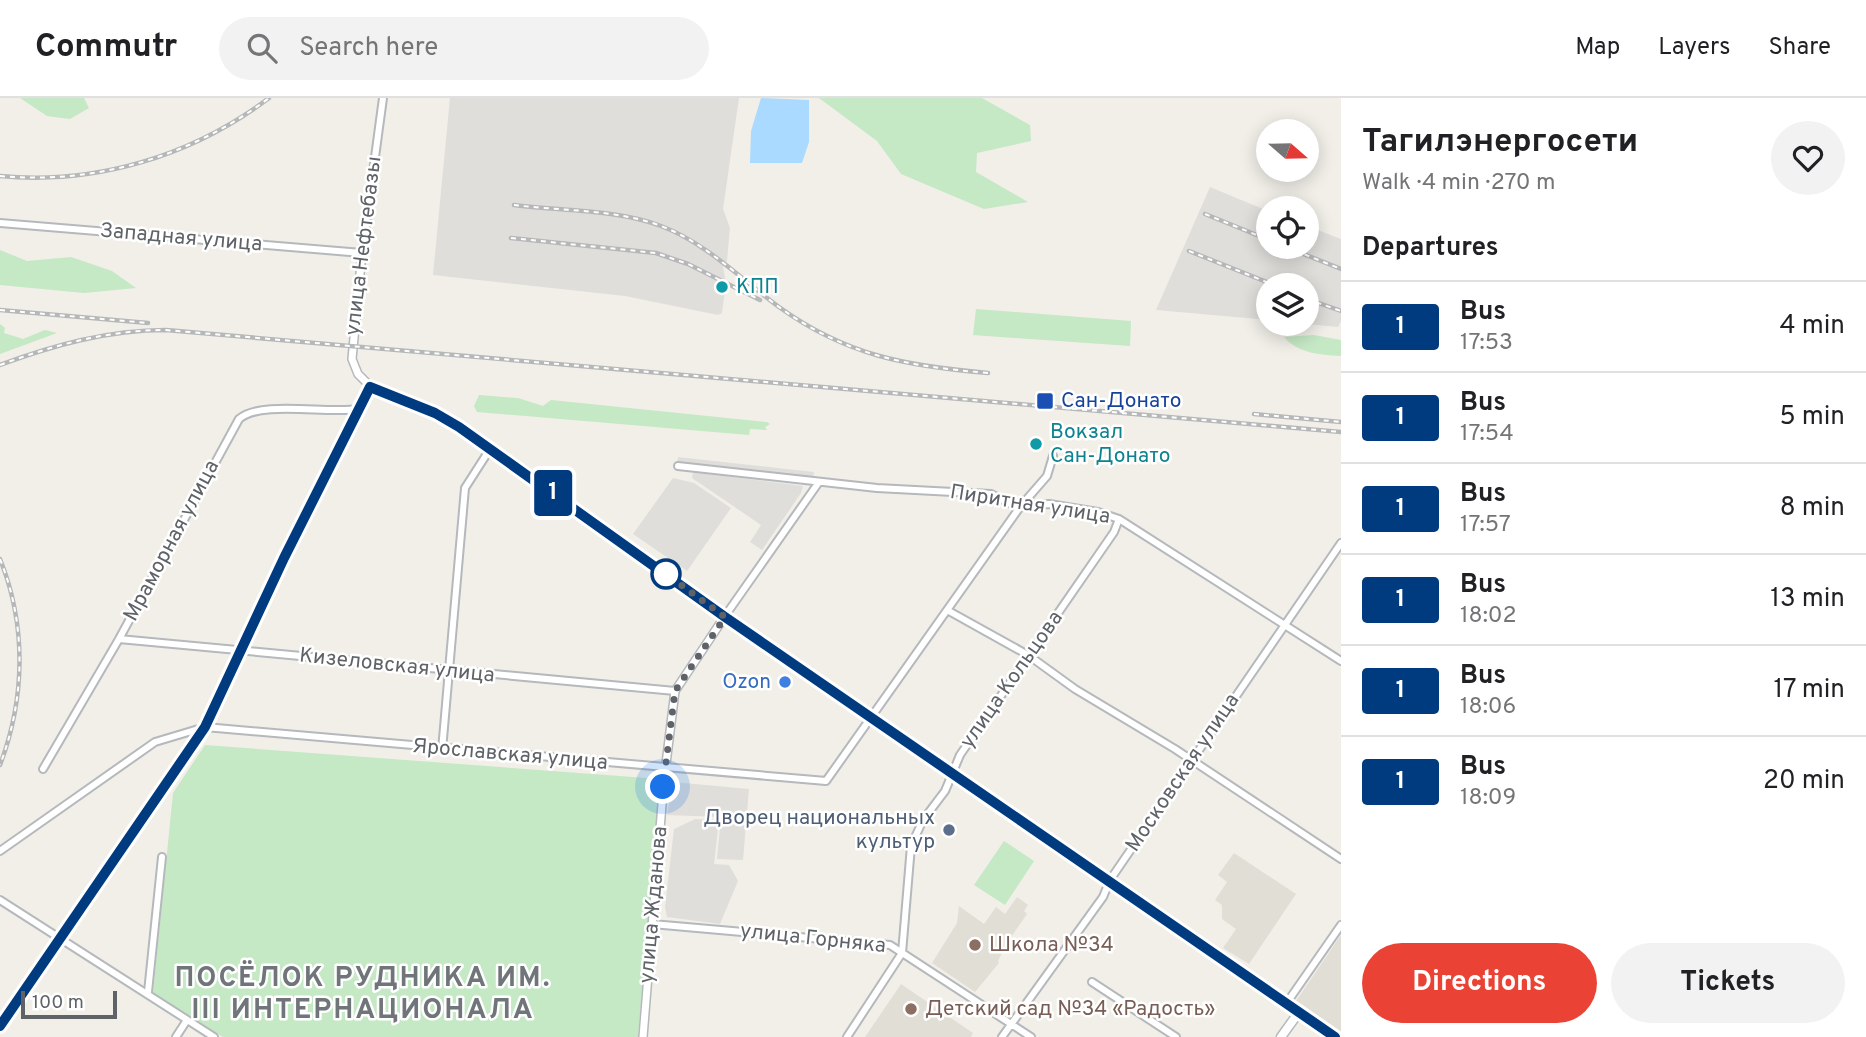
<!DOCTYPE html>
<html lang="en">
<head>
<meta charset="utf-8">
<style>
	:root { --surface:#fff; --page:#f2f2f2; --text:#202124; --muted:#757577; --line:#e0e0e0; --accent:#ea4335 }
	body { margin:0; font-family:Overpass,sans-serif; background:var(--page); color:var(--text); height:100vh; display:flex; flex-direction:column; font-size:26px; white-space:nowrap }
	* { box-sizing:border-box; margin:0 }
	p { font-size:23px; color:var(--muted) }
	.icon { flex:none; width:38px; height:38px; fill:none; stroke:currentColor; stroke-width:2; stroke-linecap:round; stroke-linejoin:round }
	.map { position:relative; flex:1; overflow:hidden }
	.panel { display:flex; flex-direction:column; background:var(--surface); width:525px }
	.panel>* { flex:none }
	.badge { padding:0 14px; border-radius:5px; font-size:24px; line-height:46px }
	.needle { width:46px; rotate:110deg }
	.tools { position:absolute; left:1256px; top:21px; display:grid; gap:14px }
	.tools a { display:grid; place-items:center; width:63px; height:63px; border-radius:50%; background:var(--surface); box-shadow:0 4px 18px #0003; font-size:35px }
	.scale { position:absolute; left:21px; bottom:18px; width:96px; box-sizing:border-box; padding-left:7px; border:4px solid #5f6368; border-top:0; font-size:19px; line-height:24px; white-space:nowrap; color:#5f6368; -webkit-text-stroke:5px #fff; paint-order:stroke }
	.you { position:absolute; width:35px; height:35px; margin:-18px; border:5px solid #fff; border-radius:50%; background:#1a73e8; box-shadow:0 0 0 10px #1a73e833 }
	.map>.badge { position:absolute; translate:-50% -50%; box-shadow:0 0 0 4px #fff }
	h2 { padding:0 21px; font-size:26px; line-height:63px }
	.round { display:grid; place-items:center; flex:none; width:74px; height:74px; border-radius:37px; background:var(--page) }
	.headline { display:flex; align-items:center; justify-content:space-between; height:119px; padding:0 21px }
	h1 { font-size:33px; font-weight:700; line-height:52px }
	.button { display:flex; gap:14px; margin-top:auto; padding:14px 21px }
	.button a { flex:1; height:80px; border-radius:42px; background:var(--accent); color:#fff; font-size:28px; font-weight:700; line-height:80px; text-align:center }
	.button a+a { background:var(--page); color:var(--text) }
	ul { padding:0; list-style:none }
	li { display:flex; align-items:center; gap:21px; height:91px; padding:0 21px; border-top:2px solid var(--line) }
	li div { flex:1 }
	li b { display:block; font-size:26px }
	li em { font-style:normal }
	li .badge { min-width:77px; font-weight:700; text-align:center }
	header { display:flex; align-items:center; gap:42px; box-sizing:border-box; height:98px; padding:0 35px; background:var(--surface); border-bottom:2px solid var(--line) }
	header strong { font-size:33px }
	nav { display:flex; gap:38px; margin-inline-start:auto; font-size:24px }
	.search { width:490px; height:63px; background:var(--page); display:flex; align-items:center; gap:18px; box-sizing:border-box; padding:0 24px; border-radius:38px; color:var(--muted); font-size:26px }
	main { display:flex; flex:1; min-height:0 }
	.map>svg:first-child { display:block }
	.industrial { fill:#e0deda }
	.education { fill:#e1ded6 }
	.green { fill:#c5e8c5 }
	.water { fill:#aadaff }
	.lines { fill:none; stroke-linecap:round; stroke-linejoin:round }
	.minor-casing { stroke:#b5b8bc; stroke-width:10 }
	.tertiary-casing { stroke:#b5b8bc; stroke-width:10 }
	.secondary-casing { stroke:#b6babf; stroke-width:11 }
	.minor { stroke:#fff; stroke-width:6 }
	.tertiary { stroke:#fff; stroke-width:7 }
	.secondary { stroke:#fff; stroke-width:8 }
	.rail-casing { stroke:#b6b7b8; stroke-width:4.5 }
	.rail { stroke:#fff; stroke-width:2; stroke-dasharray:5; stroke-linecap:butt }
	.line-casing { stroke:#fff; stroke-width:16 }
	.line { stroke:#003b80; stroke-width:10 }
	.walk { stroke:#5f6368; stroke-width:7; stroke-dasharray:0 12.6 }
	.culture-dot { fill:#0f9aa8; stroke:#fff; stroke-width:2.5 }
	.transit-dot { fill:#1a4fb4; stroke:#fff; stroke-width:2.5 }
	.stop-dot { fill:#fff; stroke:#003b80; stroke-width:3.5 }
	.shop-dot { fill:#3f7fe0; stroke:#fff; stroke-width:2.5 }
	.service-dot { fill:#5c6f8a; stroke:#fff; stroke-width:2.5 }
	.education-dot { fill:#8d6e63; stroke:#fff; stroke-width:2.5 }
	.labels { text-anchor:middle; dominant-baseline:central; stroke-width:5; stroke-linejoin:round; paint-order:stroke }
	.street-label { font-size:21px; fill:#5f6368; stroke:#fff }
	.culture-label { font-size:21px; fill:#0d838f; stroke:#fff; text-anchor:start }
	.transit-label { font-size:21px; fill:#164399; stroke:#fff; text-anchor:start }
	.shop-label { font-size:21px; fill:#366cbe; stroke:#fff; text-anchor:end }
	.service-label { font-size:21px; fill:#4e5e75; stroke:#fff; text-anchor:end }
	.education-label { font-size:21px; fill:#785e54; stroke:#fff; text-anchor:start }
	.district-label { font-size:28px; font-weight:bold; letter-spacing:2px; fill:#70757a; stroke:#fff }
</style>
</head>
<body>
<header>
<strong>Commutr</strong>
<div class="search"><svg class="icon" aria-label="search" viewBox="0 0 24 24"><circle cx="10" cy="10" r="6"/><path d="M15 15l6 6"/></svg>Search here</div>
<nav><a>Map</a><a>Layers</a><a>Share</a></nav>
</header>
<main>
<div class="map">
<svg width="1341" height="939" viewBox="0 0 1341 939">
	<rect width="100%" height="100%" fill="#f1efe8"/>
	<path class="industrial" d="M 450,0 L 739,0 L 723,111 L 730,130 L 727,163 L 723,169 L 726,185 L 722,215 L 718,217 L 625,198 L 433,177 Z
		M 1210,89 L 1263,111 L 1265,107 L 1274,110 L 1269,110 L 1269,149 L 1307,149 L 1307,128 L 1341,141 L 1341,223 L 1338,229 L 1306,226 L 1307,187 L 1269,187 L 1269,222 L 1156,212 Z
		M 678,359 L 814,374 L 813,381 L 677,366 Z
		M 693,374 L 803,388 L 801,395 L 762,452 L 750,444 L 761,427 L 692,380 Z
		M 673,380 L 694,385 L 731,410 L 687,473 L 633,436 Z
		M 673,684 L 749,691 L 743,762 L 717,761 L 721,719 L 667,717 Z
		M 695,721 L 719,722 L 714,766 L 729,767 L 738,783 L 720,826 L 667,819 L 665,809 L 674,731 Z"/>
	<path class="education" d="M 1234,755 L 1296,796 L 1249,866 L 1223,850 L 1236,831 L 1222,821 L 1222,807 L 1215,802 L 1227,784 L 1218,777 Z
		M 1017,799 L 1028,807 L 1024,813 L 1027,816 L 1007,845 L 998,863 L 999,865 L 975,894 L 932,865 L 957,825 L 959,808 L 984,826 L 996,809 L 1005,816 Z
		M 1341,837 L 1341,934 L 1296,903 Z
		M 901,886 L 973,935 L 971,939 L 865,939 Z"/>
	<path class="green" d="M 20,0 L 84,0 L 89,10 L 70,21 L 47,18 Z
		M 819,0 L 982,0 L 1030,27 L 1031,43 L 977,55 L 976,74 L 1028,104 L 984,111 L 901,76 L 877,43 Z
		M 0,152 L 27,163 L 71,159 L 112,173 L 136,190 L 84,195 L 0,187 Z
		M 976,211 L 1131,223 L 1130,248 L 973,237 Z
		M 0,226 L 5,230 L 4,235 L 23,241 L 45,232 L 57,235 L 0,256 Z
		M 1314,237 L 1341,242 L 1341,258 C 1320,257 1297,255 1284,239 Z
		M 479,297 L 518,300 L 543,308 L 551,302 L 767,324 L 770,326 L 765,329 L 767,332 L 750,331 L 749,337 L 477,314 L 474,308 Z
		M 205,647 L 660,681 L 638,939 L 223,939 L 153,895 L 173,695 Z
		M 1004,743 L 1034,763 L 1005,807 L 974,787 Z"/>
	<path class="water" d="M 761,0 L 809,2 L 809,44 L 802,65 L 750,65 L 751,33 Z"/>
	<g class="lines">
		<defs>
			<path id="minor" d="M 0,125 L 362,155 L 383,0
				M 678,368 L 877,390 L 991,396 L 1017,409 L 1049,406 L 1098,414 L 1119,421 L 1341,563
				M 947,512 L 1028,557 L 1075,591 L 1175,651 L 1341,761
				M 725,518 L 819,384
				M 119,541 L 675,593
				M 442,652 L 465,390 L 490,351
				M 43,671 L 119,541 L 239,321 C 260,302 327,316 358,311
				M 0,753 L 155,644 L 205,629 L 826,683 L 1020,409 L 1047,378 L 1053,358
				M 0,802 L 214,939
				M 652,826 L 890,847 L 1031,939
				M 1092,884 L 1176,939
				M 148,894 L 162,759
				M 1286,906 L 1341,827
				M 1299,914 L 1335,939
				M 176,939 L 187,922
				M 847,939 L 902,855 L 911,748 L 923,722 L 945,693 L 960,657 L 1114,434 L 1119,421
				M 1002,939 L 1103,799 L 1110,782 L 1341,445"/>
			<path id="tertiary" d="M 362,155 L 352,261 L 358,276 L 371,289
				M 643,939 L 664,682 L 675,593 L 725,518"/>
			<path id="secondary" d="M 0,928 L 205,629 L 284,460 L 371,289 L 435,315 L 459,329 L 725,518 L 1299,914 L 1281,939"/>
		</defs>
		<use href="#minor" class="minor-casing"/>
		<use href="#tertiary" class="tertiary-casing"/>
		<use href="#secondary" class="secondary-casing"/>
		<use href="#minor" class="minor"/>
		<use href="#tertiary" class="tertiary"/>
		<use href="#secondary" class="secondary"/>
		<defs>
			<path id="rail" d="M 0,78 C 96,87 192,58 269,0
				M 514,107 C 561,113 616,111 661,128 C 706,145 741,181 779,209 C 847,258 907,268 988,275
				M 1205,116 L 1269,142
				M 511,140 L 656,155 L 688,166 L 760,202
				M 1286,149 L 1341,171
				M 1189,153 L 1274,187
				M 1307,201 L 1341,213
				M 0,212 L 148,225
				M 0,267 C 54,247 108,232 166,232 L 1341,334
				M 1254,316 L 1341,324
				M 0,461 C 27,528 25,601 0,667"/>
		</defs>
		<use href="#rail" class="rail-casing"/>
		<use href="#rail" class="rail"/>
	</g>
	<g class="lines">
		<defs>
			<path id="line" d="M 0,928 L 205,629 L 284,460 L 370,289 L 435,315 L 459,329 L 725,519 L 1335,939"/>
		</defs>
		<use href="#line" class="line-casing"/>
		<use href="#line" class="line"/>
		<path class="walk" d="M 663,689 L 675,593 L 725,519 L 666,476"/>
	</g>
	<g class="culture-dot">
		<circle cx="722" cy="189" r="7"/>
		<circle cx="1036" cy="346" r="7"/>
	</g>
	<rect class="transit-dot" x="1036" y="294" width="18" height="18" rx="3.5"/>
	<circle class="stop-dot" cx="666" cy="476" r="14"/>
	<circle class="shop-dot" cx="785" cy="584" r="7"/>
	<circle class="service-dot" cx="949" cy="732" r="7"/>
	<g class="education-dot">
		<circle cx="975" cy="847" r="7"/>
		<circle cx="911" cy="911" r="7"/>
	</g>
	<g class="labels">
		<g class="street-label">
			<text transform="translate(181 140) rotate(5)">Западная улица</text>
			<text transform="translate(364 148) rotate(-83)">улица Нефтебазы</text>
			<text transform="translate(1030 407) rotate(9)">Пиритная улица</text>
			<text transform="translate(172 443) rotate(-62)">Мраморная улица</text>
			<text transform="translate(397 568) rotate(6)">Кизеловская улица</text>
			<text transform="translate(1012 582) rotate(-55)">улица Кольцова</text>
			<text transform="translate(510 657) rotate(5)">Ярославская улица</text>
			<text transform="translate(1183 675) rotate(-56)">Московская улица</text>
			<text transform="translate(654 807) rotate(-85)">улица Жданова</text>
			<text transform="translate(813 841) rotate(6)">улица Горняка</text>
		</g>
		<g class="culture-label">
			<text x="736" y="189">КПП</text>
			<text x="1050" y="334">Вокзал<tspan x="1050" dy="24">Сан-Донато</tspan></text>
		</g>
		<g class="transit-label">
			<text x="1061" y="303">Сан-Донато</text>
		</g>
		<g class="shop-label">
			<text x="771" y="584">Ozon</text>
		</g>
		<g class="service-label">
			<text x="935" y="720">Дворец национальных<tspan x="935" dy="24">культур</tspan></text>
		</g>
		<g class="education-label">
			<text x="989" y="847">Школа №34</text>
			<text x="925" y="911">Детский сад №34 «Радость»</text>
		</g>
		<g class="district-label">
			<text x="363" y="881">ПОСЁЛОК РУДНИКА ИМ.<tspan x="363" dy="32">III ИНТЕРНАЦИОНАЛА</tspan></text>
		</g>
	</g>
</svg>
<div class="tools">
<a><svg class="needle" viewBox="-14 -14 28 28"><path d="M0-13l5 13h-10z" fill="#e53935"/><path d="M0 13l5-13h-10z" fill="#757577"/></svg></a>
<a><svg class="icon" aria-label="locate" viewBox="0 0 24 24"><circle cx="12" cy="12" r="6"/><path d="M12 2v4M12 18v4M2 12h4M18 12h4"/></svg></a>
<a><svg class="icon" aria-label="layers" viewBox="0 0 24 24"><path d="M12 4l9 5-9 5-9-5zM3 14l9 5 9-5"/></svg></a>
</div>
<div class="scale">100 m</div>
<div class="you" style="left:663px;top:689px"></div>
<b class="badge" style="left:553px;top:395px;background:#003b80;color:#fff">1</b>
</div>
<section class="panel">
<div class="headline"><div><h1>Тагилэнергосети</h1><p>Walk · 4 min · 270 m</p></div><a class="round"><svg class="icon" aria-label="heart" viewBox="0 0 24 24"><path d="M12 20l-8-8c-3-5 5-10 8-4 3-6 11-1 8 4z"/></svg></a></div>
<h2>Departures</h2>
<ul>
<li><span class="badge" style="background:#003b80;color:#fff">1</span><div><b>Bus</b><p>17:53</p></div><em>4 min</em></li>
<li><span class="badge" style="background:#003b80;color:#fff">1</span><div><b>Bus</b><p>17:54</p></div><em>5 min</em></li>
<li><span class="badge" style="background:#003b80;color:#fff">1</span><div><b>Bus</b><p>17:57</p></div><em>8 min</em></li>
<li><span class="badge" style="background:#003b80;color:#fff">1</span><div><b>Bus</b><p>18:02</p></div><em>13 min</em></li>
<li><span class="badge" style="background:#003b80;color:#fff">1</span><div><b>Bus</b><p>18:06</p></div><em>17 min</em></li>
<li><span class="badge" style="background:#003b80;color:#fff">1</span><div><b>Bus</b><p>18:09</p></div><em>20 min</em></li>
</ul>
<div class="button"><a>Directions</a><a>Tickets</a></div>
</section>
</main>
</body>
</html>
